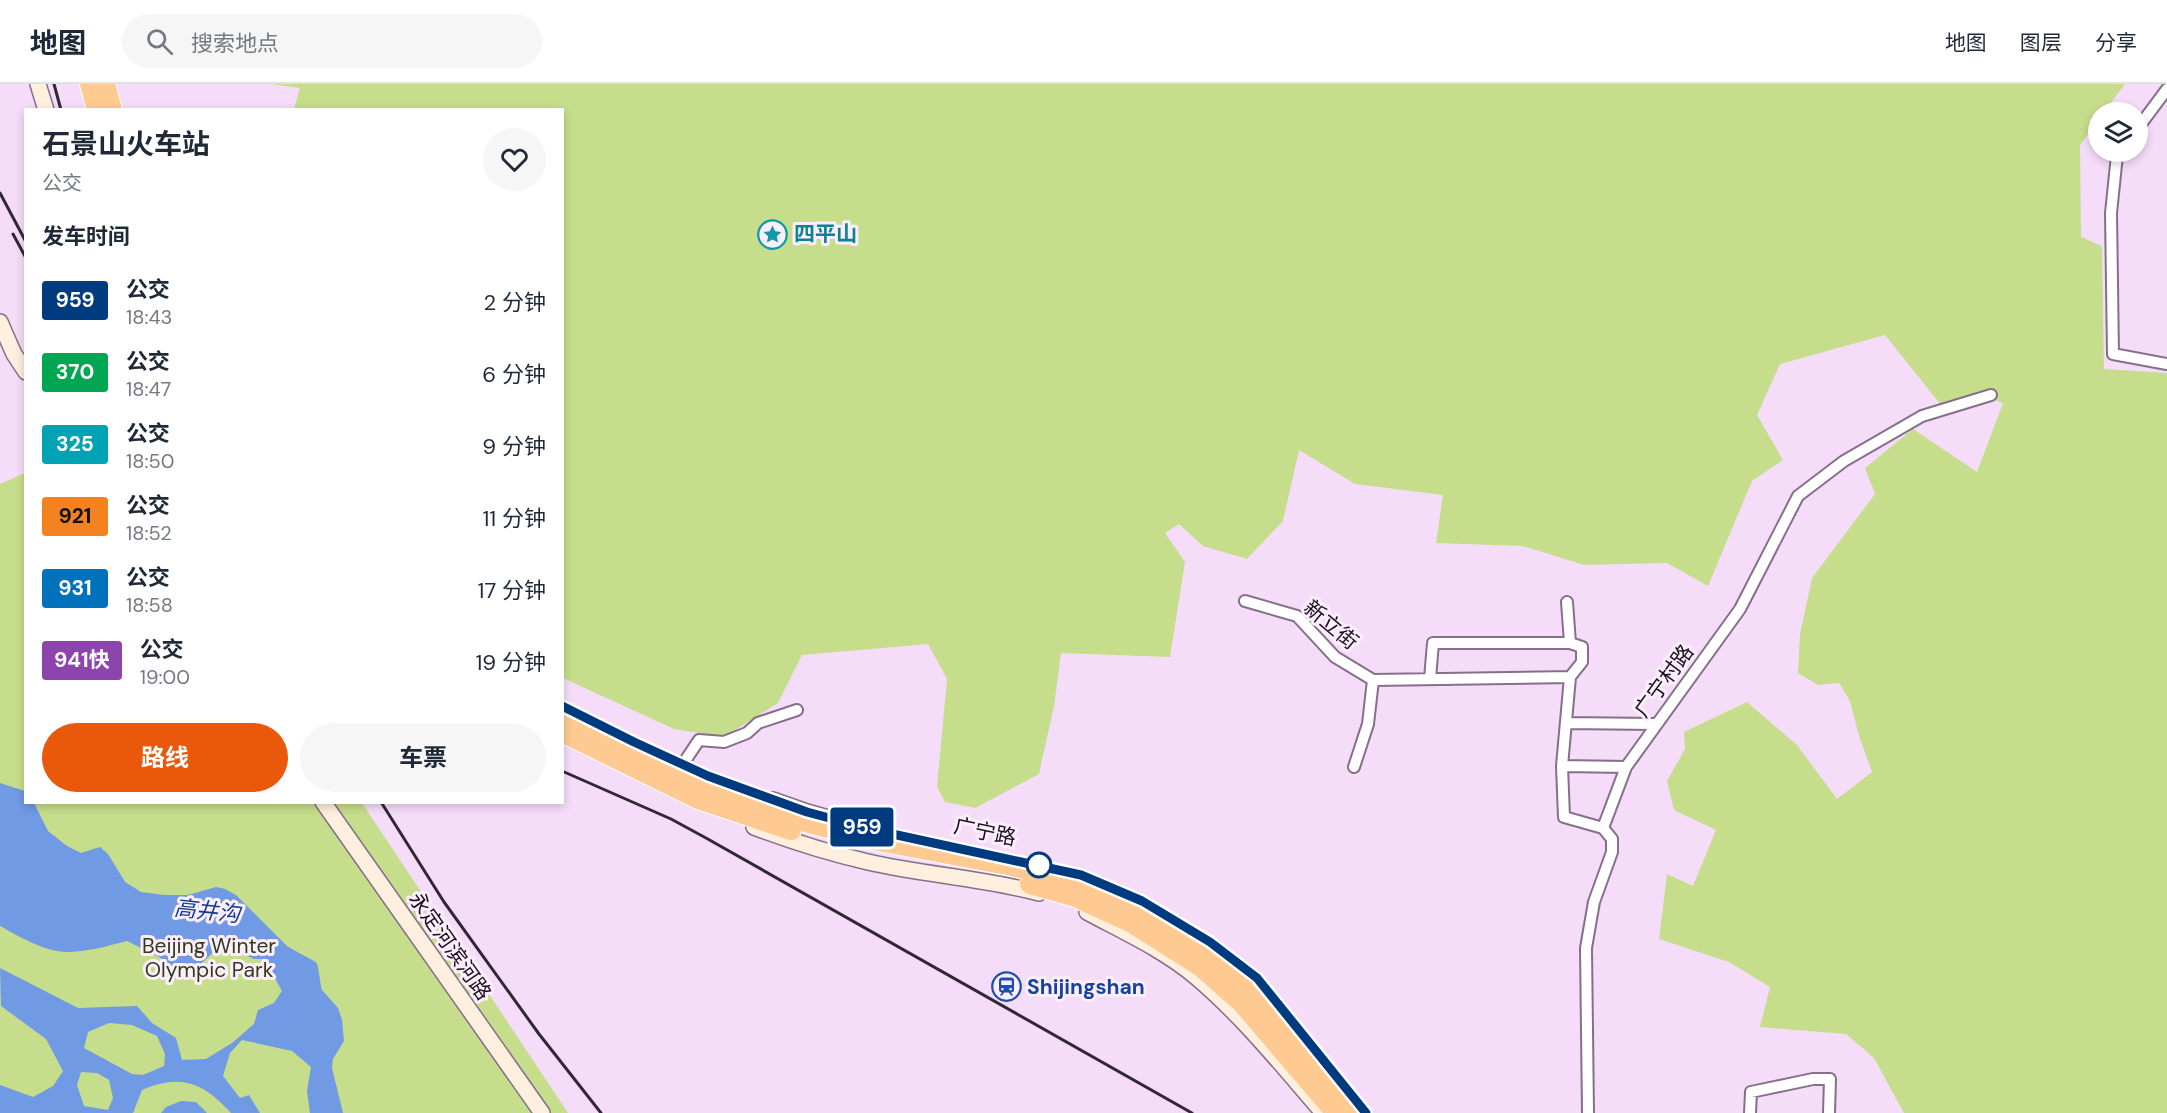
<!DOCTYPE html>
<html lang="zh">
<head>
<meta charset="utf-8">
<style>
	:root { --surface:#fff; --page:#f6f6f7; --text:#1f2937; --muted:#747a83; --line:#e0e1e3; --accent:#ea580c }
	body { margin:0; font-family:"DM Sans","Noto Sans SC",sans-serif; background:var(--page); color:var(--text); height:100vh; display:flex; flex-direction:column; font-size:22px; white-space:nowrap }
	* { box-sizing:border-box; margin:0 }
	p { font-size:20px; color:var(--muted) }
	.icon { flex:none; width:33px; height:33px; fill:none; stroke:currentColor; stroke-width:2; stroke-linecap:round; stroke-linejoin:round }
	.map { position:relative; flex:1; overflow:hidden }
	.sheet { position:absolute; left:24px; top:24px; width:540px; height:696px; display:flex; flex-direction:column; background:var(--surface); border-radius:0px; box-shadow:0 3px 9px #0003 }
	.sheet>* { flex:none }
	.badge { padding:0 12px; border-radius:4px; font-size:21px; line-height:39px }
	.tools { position:absolute; left:2088px; top:18px; display:grid; gap:12px }
	.tools a { display:grid; place-items:center; width:60px; height:60px; border-radius:50%; background:var(--surface); box-shadow:0 3px 9px #0003; font-size:30px }
	.map>.badge { position:absolute; translate:-50% -50%; box-shadow:0 0 0 3px #fff }
	h2 { padding:0 18px; font-size:22px; line-height:54px }
	.round { display:grid; place-items:center; flex:none; width:63px; height:63px; border-radius:32px; background:var(--page) }
	.summary { display:flex; align-items:center; justify-content:space-between; height:102px; padding:0 18px }
	h1 { font-size:28px; font-weight:700; line-height:45px }
	.button { display:flex; gap:12px; margin-top:auto; padding:12px 18px }
	.button a { flex:1; height:69px; border-radius:36px; background:var(--accent); color:#fff; font-size:24px; font-weight:700; line-height:69px; text-align:center }
	.button a+a { background:var(--page); color:var(--text) }
	ul { padding:0; list-style:none }
	li { display:flex; align-items:center; gap:18px; height:72px; padding:0 18px }
	li div { flex:1 }
	li b { display:block; font-size:22px }
	li em { font-style:normal }
	li .badge { min-width:66px; font-weight:700; text-align:center }
	header { display:flex; align-items:center; gap:36px; box-sizing:border-box; height:84px; padding:0 30px; background:var(--surface); border-bottom:2px solid var(--line) }
	header strong { font-size:28px }
	nav { display:flex; gap:33px; margin-inline-start:auto; font-size:21px }
	.search { width:420px; height:54px; background:var(--page); display:flex; align-items:center; gap:15px; box-sizing:border-box; padding:0 21px; border-radius:33px; color:var(--muted); font-size:22px }
	.map>svg:first-child { display:block }
	.green { fill:#c6dd8c }
	.water { fill:#719ae5; fill-rule:evenodd }
	.lines { fill:none; stroke-linecap:round; stroke-linejoin:round }
	.river { stroke:#719ae5; stroke-width:16 }
	.street-casing { stroke:#856f89; stroke-width:14 }
	.secondary-casing { stroke:#856f89; stroke-width:18 }
	.highway-casing { stroke:#fff; stroke-width:22 }
	.street { stroke:#fff; stroke-width:10 }
	.secondary { stroke:#ffefde; stroke-width:15 }
	.highway { stroke:#ffca92; stroke-width:20 }
	.rail { stroke:#322835; stroke-width:3 }
	.line-casing { stroke:#fff; stroke-width:14 }
	.line { stroke:#003b80; stroke-width:9 }
	.stop-dot { fill:#fff; stroke:#003b80; stroke-width:3 }
	.labels { text-anchor:middle; dominant-baseline:central; stroke-width:6; stroke-linejoin:round; paint-order:stroke }
	.culture-label { font-size:21px; font-weight:bold; fill:#0d838f; stroke:#fdeeff; text-anchor:start }
	.street-label { font-size:21px; fill:#18101a; stroke:#fdeeff }
	.park-label { font-size:21px; fill:#323b15; stroke:#fdeeff }
	.transit-label { font-size:21px; font-weight:bold; fill:#164399; stroke:#fdeeff; text-anchor:start }
	.water-label { font-size:22px; font-style:italic; fill:#0e3c91; stroke:#fdeeff }
</style>
</head>
<body>
<header>
<strong>地图</strong>
<div class="search"><svg class="icon" aria-label="search" viewBox="0 0 24 24"><circle cx="10" cy="10" r="6"/><path d="M15 15l6 6"/></svg>搜索地点</div>
<nav><a>地图</a><a>图层</a><a>分享</a></nav>
</header>
<div class="map">
<svg width="2167" height="1029" viewBox="0 0 2167 1029">
	<rect width="100%" height="100%" fill="#f5ddf9"/>
	<path class="green" d="M 272,0 L 2125,0 L 2104,28 L 2098,28 L 2098,36 L 2080,61 L 2081,153 L 2102,162 L 2104,285 L 2167,289 L 2167,1029 L 1904,1029 L 1874,974 L 1846,950 L 1760,943 L 1770,903 L 1729,878 L 1659,855 L 1667,790 L 1693,802 L 1716,746 L 1674,726 L 1667,697 L 1685,665 L 1684,648 L 1747,618 L 1797,661 L 1837,715 L 1872,688 L 1859,652 L 1850,617 L 1839,599 L 1818,601 L 1798,589 L 1800,550 L 1812,494 L 1875,410 L 1865,384 L 1913,345 L 1977,388 L 2003,319 L 1977,311 L 1941,321 L 1885,251 L 1780,280 L 1757,331 L 1783,376 L 1752,397 L 1708,502 L 1667,479 L 1584,481 L 1523,462 L 1436,459 L 1443,411 L 1355,400 L 1299,366 L 1283,437 L 1247,475 L 1203,462 L 1179,440 L 1165,449 L 1185,478 L 1170,573 L 1061,569 L 1054,622 L 1039,690 L 975,724 L 945,718 L 937,703 L 947,595 L 928,560 L 802,571 L 778,619 L 724,653 L 674,645 L 563,594 L 562,26 L 294,25 L 300,4 Z
		M 25,389 L 26,718 L 362,719 L 568,1029 L 0,1029 L 0,400 Z"/>
	<path class="water" d="M 0,699 L 25,707 L 26,718 L 34,719 L 48,747 L 67,762 L 81,769 L 100,763 L 108,770 L 125,798 L 141,808 L 164,811 L 188,811 L 216,803 L 225,805 L 236,811 L 287,862 L 307,889 L 338,924 L 342,936 L 344,957 L 333,975 L 332,984 L 343,1029 L 310,1029 L 307,1007 L 311,983 L 292,967 L 242,956 L 230,969 L 223,992 L 240,1014 L 249,1011 L 260,1029 L 231,1029 C 204,999 181,989 142,1006 L 133,1029 L 0,1029 L 0,1001 L 33,1013 L 53,1002 L 63,987 L 46,955 L 1,922 L 0,884 L 78,924 L 137,922 L 152,939 L 176,954 L 182,976 L 206,975 L 232,959 L 254,940 L 258,926 L 274,919 L 282,907 L 264,875 L 254,875 L 239,868 L 217,865 L 194,886 L 176,889 L 167,885 L 161,874 L 127,857 C 107,862 87,868 66,868 C 43,867 20,853 0,842 ZM 109,939 L 132,941 L 157,952 L 165,970 L 164,982 L 143,991 L 132,990 L 84,964 L 88,948 ZM 81,988 L 97,989 L 109,996 L 113,1014 L 108,1026 L 84,1022 L 77,1001 Z
		M 181,1017 L 196,1018 L 207,1029 L 161,1029 L 166,1023 Z"/>
	<g class="lines">
		<path class="river" d="M 281,868 L 310,884 L 315,915"/>
		<defs>
			<path id="street" d="M 2138,44 L 2167,5
				M 2120,68 L 2117,71 L 2111,129 L 2113,270 L 2167,280
				M 1245,517 L 1297,532 L 1335,573 L 1373,596 L 1368,640 L 1354,683
				M 1567,518 L 1570,559 L 1582,563 L 1582,578 L 1570,593 L 1562,682 L 1564,733 L 1603,744
				M 1430,595 L 1433,559 L 1570,559
				M 1373,596 L 1570,593
				M 1566,639 L 1656,640
				M 683,680 L 699,656 L 724,658 L 747,649 L 758,639 L 797,626
				M 1562,682 L 1626,683
				M 1603,744 L 1626,683 L 1740,525 L 1798,412 L 1844,377 L 1922,332 L 1991,311
				M 1588,1029 L 1586,864 L 1594,818 L 1612,768 L 1612,755 L 1603,744
				M 1750,1029 L 1751,1008 L 1813,995 L 1830,995 L 1829,1029"/>
			<path id="secondary" d="M 38,0 L 46,26
				M 0,238 L 14,270 L 26,288
				M 773,716 L 807,728 L 853,741
				M 323,718 L 542,1029
				M 754,743 C 791,757 829,769 868,778 C 924,791 983,794 1039,809
				M 1087,828 C 1124,848 1164,866 1196,893 C 1242,932 1279,978 1318,1023"/>
			<path id="highway" d="M 90,0 L 97,26
				M 105,0 L 112,26
				M 562,630 L 705,699 L 802,737 L 873,756 L 1012,782 L 1079,799 L 1140,823 L 1207,865 L 1252,902 L 1357,1029
				M 562,648 L 698,715 L 791,746
				M 1030,800 L 1075,813 L 1132,839 L 1200,882 L 1242,919 L 1336,1029"/>
		</defs>
		<use href="#street" class="street-casing"/>
		<use href="#secondary" class="secondary-casing"/>
		<use href="#highway" class="highway-casing"/>
		<use href="#street" class="street"/>
		<use href="#secondary" class="secondary"/>
		<use href="#highway" class="highway"/>
		<path class="rail" d="M 54,0 L 61,26
			M 0,109 L 26,158
			M 13,150 L 26,174
			M 562,687 L 671,735 L 706,754 L 1192,1029
			M 381,718 L 444,818 L 539,950 L 601,1029"/>
	</g>
	<g class="lines">
		<defs>
			<path id="line" d="M 562,622 L 634,658 L 708,692 L 807,728 L 874,746 L 1081,791 L 1142,817 L 1210,858 L 1257,894 L 1366,1029"/>
		</defs>
		<use href="#line" class="line-casing"/>
		<use href="#line" class="line"/>
	</g>
	<defs>
		<symbol id="sight-ring" viewBox="-11 -11 22 22"><circle r="9.5" fill="#fdeeff" stroke="#0f9aa8" stroke-width="1.5"/><path d="M0-6L1.8-2.2L6-1.7L2.9 1.2L3.7 5.4L0 3.3L-3.7 5.4L-2.9 1.2L-6-1.7L-1.8-2.2Z" fill="#0f9aa8"/></symbol>
		<symbol id="station-ring" viewBox="-11 -11 22 22"><circle r="9.5" fill="#fdeeff" stroke="#1a4fb4" stroke-width="1.5"/><path d="M-3-6H3Q5-6 5-4V2Q5 4 3 4L4.5 6H3L1.5 4h-3L-3 6H-4.5L-3 4Q-5 4-5 2V-4Q-5-6-3-6ZM-3.5-4v3h7v-3ZM-3.5 1v1.5H-2V1ZM2 1v1.5H3.5V1Z" fill="#1a4fb4"/></symbol>
	</defs>
	<g fill-rule="evenodd">
		<use href="#sight-ring" x="756" y="134" width="33" height="33"/>
		<use href="#station-ring" x="990" y="886" width="33" height="33"/>
	</g>
	<circle class="stop-dot" cx="1039" cy="781" r="12"/>
	<g class="labels">
		<g class="culture-label">
			<text x="794" y="150">四平山</text>
		</g>
		<g class="street-label">
			<text transform="translate(1331 541) rotate(40)">新立街</text>
			<text transform="translate(1664 597) rotate(-54)">广宁村路</text>
			<text transform="translate(985 748) rotate(12)">广宁路</text>
			<text transform="translate(450 862) rotate(55)">永定河滨河路</text>
		</g>
		<g class="park-label">
			<text x="209" y="862">Beijing Winter<tspan x="209" dy="24">Olympic Park</tspan></text>
		</g>
		<g class="transit-label">
			<text x="1027" y="903">Shijingshan</text>
		</g>
		<g class="water-label">
			<text transform="translate(207 827) rotate(6)">高井沟</text>
		</g>
	</g>
</svg>
<div class="tools">
<a><svg class="icon" aria-label="layers" viewBox="0 0 24 24"><path d="M12 4l9 5-9 5-9-5zM3 14l9 5 9-5"/></svg></a>
</div>
<b class="badge" style="left:862px;top:743px;background:#003b80;color:#fff">959</b>
<section class="sheet">
<div class="summary"><div><h1>石景山火车站</h1><p>公交</p></div><a class="round"><svg class="icon" aria-label="heart" viewBox="0 0 24 24"><path d="M12 20l-8-8c-3-5 5-10 8-4 3-6 11-1 8 4z"/></svg></a></div>
<h2>发车时间</h2>
<ul>
<li><span class="badge" style="background:#003b80;color:#fff">959</span><div><b>公交</b><p>18:43</p></div><em>2 分钟</em></li>
<li><span class="badge" style="background:#00a651;color:#fff">370</span><div><b>公交</b><p>18:47</p></div><em>6 分钟</em></li>
<li><span class="badge" style="background:#00a3b4;color:#fff">325</span><div><b>公交</b><p>18:50</p></div><em>9 分钟</em></li>
<li><span class="badge" style="background:#f58220;color:#111">921</span><div><b>公交</b><p>18:52</p></div><em>11 分钟</em></li>
<li><span class="badge" style="background:#0072bc;color:#fff">931</span><div><b>公交</b><p>18:58</p></div><em>17 分钟</em></li>
<li><span class="badge" style="background:#8e44ad;color:#fff">941快</span><div><b>公交</b><p>19:00</p></div><em>19 分钟</em></li>
</ul>
<div class="button"><a>路线</a><a>车票</a></div>
</section>
</div>
</body>
</html>
